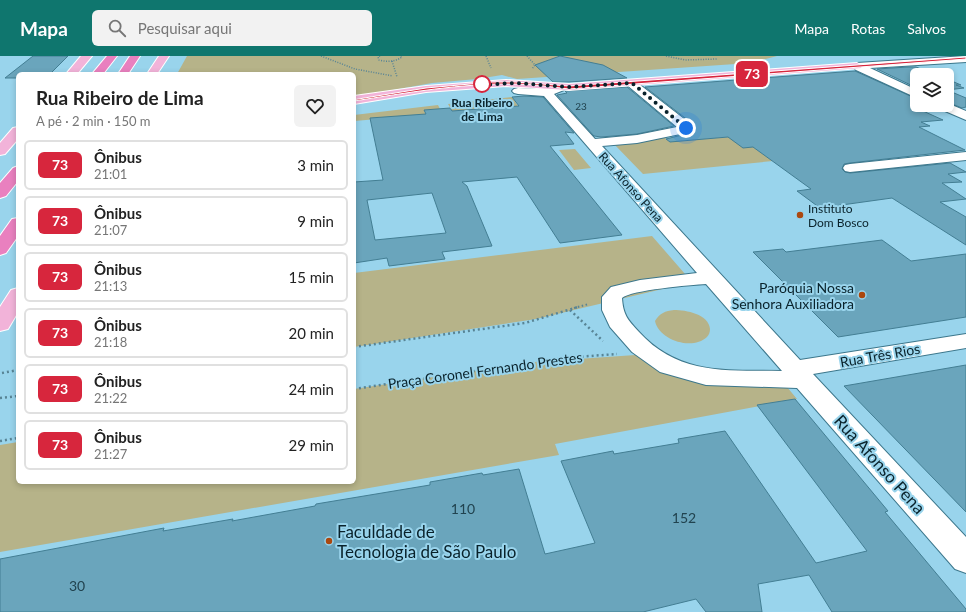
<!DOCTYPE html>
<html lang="pt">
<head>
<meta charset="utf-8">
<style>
	:root { --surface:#fff; --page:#f2f2f2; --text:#222; --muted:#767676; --line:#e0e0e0; --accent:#0f766e }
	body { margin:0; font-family:Lato,sans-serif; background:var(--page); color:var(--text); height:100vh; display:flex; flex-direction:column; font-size:15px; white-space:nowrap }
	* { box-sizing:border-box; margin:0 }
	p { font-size:13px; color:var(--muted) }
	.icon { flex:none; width:22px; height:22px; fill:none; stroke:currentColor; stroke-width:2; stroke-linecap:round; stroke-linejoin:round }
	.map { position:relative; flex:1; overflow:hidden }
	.side { position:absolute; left:16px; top:16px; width:340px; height:412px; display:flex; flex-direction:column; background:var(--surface); border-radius:6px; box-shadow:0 2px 6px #0003 }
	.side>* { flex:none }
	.badge { padding:0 8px; border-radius:6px; font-size:14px; line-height:26px }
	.buttons { position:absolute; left:910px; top:12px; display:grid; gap:8px }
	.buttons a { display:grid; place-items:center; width:44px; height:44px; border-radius:6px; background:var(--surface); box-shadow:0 2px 6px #0003; font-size:20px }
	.you { position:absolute; width:20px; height:20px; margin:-10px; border:3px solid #fff; border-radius:50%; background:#1a73e8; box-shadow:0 0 0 6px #1a73e833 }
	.map>.badge { position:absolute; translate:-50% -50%; box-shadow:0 0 0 2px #fff }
	.round { display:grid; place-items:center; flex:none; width:42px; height:42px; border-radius:6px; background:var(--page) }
	.summary { display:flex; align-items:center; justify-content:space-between; height:68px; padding:0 20px }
	h1 { font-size:19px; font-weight:700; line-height:30px }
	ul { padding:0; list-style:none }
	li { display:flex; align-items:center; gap:12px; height:50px; margin:0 8px 6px; padding:0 12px; border:2px solid var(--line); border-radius:6px }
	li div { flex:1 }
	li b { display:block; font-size:15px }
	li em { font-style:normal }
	li .badge { min-width:44px; font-weight:700; text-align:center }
	header { display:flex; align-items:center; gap:24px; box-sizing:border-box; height:56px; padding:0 20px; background:var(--accent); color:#fff }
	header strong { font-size:19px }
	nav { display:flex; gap:22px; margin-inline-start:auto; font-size:14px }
	.search { width:280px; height:36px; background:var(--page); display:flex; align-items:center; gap:10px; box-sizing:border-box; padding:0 14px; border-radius:6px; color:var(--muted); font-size:15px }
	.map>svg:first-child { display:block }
	.green { fill:#b6b389 }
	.building { fill:#6aa5bc; stroke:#437e93; fill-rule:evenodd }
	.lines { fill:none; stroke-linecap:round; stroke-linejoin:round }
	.minor-casing { stroke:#3c778c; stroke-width:2 }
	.major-casing { stroke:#fff; stroke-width:2 }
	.highway-casing { stroke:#fff; stroke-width:2 }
	.path-far2 { stroke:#588495; stroke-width:1.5; stroke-dasharray:1 1.5; stroke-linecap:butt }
	.path-far1 { stroke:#588495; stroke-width:2; stroke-dasharray:1.5 2.5; stroke-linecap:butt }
	.path { stroke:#588495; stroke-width:2.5; stroke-dasharray:2 3; stroke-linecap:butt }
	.minor { fill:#fff; fill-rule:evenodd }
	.major { fill:#f2b3d9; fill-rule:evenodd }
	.highway { fill:#e980bf; fill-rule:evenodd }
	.line { fill:#d7263d; stroke:#fff }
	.walk { stroke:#09222b; stroke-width:4; stroke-dasharray:0 7.2 }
	.stop-dot { fill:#fff; stroke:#d7263d; stroke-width:2 }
	.poi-dot { fill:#ab480f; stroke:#99d4ec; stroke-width:1.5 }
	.labels { text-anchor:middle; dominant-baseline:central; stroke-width:4; stroke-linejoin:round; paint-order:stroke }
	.far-number-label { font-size:10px; fill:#21434f }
	.far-stop-label { font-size:12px; font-weight:bold; fill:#09222b; stroke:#99d4ec }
	.far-street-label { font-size:12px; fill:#09222b; stroke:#99d4ec }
	.far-poi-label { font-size:12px; fill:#09222b; stroke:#99d4ec; text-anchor:start }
	.poi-label { font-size:14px; fill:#09222b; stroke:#99d4ec; text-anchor:end }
	.street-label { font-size:14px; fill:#09222b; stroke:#99d4ec }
	.near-number-label { font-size:14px; fill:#21434f }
	.near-street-label { font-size:17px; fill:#09222b; stroke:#99d4ec }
	.near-poi-label { font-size:17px; fill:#09222b; stroke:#99d4ec; text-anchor:start }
</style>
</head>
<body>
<header>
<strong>Mapa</strong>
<div class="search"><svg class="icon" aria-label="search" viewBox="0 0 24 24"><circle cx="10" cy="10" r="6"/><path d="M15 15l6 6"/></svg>Pesquisar aqui</div>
<nav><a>Mapa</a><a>Rotas</a><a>Salvos</a></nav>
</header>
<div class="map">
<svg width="966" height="556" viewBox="0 0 966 556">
	<rect width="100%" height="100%" fill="#99d4ec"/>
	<path class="green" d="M 187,0 L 777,0 L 750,7 L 517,23 L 502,19 L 477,23 L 432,27 L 354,41 L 354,18 L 177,18 Z
		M 512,41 L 518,50 L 452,55 L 448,48 Z
		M 438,49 L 440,53 L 424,54 L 426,59 L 354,65 L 354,59 Z
		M 664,81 L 670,86 L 728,81 L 753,91 L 773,105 L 643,118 L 613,87 Z
		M 575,93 L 591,112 L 574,114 L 559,94 Z
		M 652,180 L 692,226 L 536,263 L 354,291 L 354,217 Z
		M 674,254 C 686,254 709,258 710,273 C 710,276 709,279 707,281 C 692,295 659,284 655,265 C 660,257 665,255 674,254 Z
		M 650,298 L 695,319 L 787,331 L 797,343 L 555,388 L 559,399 L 0,496 L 0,389 L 18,386 L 18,426 L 354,426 L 354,333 L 534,306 Z"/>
	<path class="building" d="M 33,0 L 68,0 L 50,18 L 18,18 L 18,22 L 5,22 Z
		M 560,0 L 603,9 L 627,22 L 569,26 L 553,26 L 535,9 Z
		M 908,11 L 916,11 L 936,19 L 917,19 L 917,32 L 877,13 Z
		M 855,15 L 917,43 L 917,49 L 935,49 L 938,54 L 923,55 L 943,64 L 921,66 L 930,70 L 919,71 L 965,94 L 850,107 L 844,108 L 842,113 L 845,116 L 850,117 L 950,107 L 966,116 L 948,118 L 962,126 L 942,127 L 966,143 L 940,146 L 966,161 L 966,189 L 892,142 L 820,152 L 797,135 L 811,133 L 753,91 L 743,92 L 728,81 L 670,86 L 666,83 L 690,77 L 694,71 L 689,65 L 645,31 Z
		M 947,23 L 961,29 L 956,29 L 964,32 L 947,34 L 966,42 L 966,51 L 962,52 L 947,46 Z
		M 627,31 L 674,70 L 637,78 L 601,81 L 594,80 L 557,39 L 567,37 L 565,35 Z
		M 524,40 L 543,41 L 574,77 L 565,76 L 574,88 L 550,90 L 622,179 L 560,187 L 517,121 L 462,126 L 467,130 L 492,190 L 442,196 L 445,203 L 389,210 L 387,202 L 354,207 L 354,126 L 383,124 L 370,62 L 426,58 L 424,54 L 450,52 L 452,55 L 519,50 L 512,41 ZM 432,137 L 446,177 L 375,184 L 367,144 Z
		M 882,184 L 911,205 L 966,198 L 966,261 L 838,281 L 753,196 L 783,193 L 786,196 Z
		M 966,309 L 966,456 L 844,330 Z
		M 795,343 L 888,455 L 885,456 L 966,553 L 966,556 L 832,556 L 809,519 L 758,528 L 762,556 L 706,556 L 696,543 L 643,556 L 0,556 L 0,503 L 164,472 L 163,475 L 233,463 L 232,465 L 315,450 L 316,448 L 430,429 L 430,426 L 482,417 L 483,419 L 519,413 L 545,498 L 595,487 L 561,405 L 613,395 L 614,398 L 679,387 L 678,383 L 725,375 L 816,507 L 867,495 L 757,349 Z"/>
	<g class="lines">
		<defs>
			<path id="minor" d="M 966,0 L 966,6 L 870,12 L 917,34 L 917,42 L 856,14 L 852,10 L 857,7 Z
				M 631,24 L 635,25 L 688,66 L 693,72 L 690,76 L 637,87 L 602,90 L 800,304 L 966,278 L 966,292 L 813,318 L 966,481 L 966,517 L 955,513 L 797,332 L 706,329 L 660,316 L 632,296 L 610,271 L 602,254 L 602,241 L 611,231 L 640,224 L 697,217 L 544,40 L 518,38 L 514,37 L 512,35 L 514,33 L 518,32 L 546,33 L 560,29 L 564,30 L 566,32 L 564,34 L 554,38 L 595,83 L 637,79 L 677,71 L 627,29 L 625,27 L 627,25 ZM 706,228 L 782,315 C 728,314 679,320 639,276 C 628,264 623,259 622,242 C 631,234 691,229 706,228 Z
				M 947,47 L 966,55 L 966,64 L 938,52 L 936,49 L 947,49 Z
				M 966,96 L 966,104 L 850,116 L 845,115 L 843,112 L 845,109 L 850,108 Z"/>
			<path id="major" d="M 81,0 L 92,0 L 77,18 L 66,18 Z
				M 159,0 L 169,0 L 157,18 L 147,18 Z
				M 857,7 L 862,10 L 861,12 L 569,34 L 506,30 L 426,36 L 354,48 L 354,40 L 426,30 L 506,24 L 569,28 Z
				M 18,71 L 18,83 L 5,98 L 0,99 L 0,87 L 13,72 Z
				M 18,232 L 18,256 L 8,273 L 0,275 L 0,251 L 11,234 Z"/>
			<path id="highway" d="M 107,0 L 117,0 L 103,18 L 92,18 Z
				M 130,0 L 140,0 L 128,18 L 118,18 Z
				M 18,110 L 18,125 L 6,140 L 0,142 L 0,127 L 13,112 Z
				M 18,162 L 18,180 L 6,197 L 0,199 L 0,180 L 12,163 Z"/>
		</defs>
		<use href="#minor" class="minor-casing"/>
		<use href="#major" class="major-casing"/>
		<use href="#highway" class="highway-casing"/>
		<path class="path-far2" d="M 321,0 L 355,13 L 393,20
			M 380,0 L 378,1 L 379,4 C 387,6 395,6 402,1 L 401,0
			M 486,0 L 491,12
			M 527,0 L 535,9 L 532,13
			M 666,0 L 685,4 L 717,3
			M 392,5 L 397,21"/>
		<path class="path-far1" d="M 574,252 L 589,248"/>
		<path class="path" d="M 570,254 L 603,285
			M 354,291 L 525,267 L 578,251
			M 2,317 L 18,314
			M 354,333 L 563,302 L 617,298
			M 0,342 L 18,340
			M 0,385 L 18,382"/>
		<use href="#minor" class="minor"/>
		<use href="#major" class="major"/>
		<use href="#highway" class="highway"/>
	</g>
	<path class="line" d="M 966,1 L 966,3 L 569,33 C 551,31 533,28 515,28 C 462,27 406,37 354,45 L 352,44 L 426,32 L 492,26 L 515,26 L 569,30 Z"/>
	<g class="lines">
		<path class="walk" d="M 482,28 L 479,29 L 515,27 L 569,31 L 632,27 L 686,72"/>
	</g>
	<circle class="stop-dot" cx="482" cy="28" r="8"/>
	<g class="poi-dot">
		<circle cx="800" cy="159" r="4"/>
		<circle cx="862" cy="239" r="4"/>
		<circle cx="329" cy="485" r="4"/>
	</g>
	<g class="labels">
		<g class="far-number-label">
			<text x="581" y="50">23</text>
		</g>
		<g class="far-stop-label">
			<text x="482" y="46">Rua Ribeiro<tspan x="482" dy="14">de Lima</tspan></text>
		</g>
		<g class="far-street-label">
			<text transform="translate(631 131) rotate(48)">Rua Afonso Pena</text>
		</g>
		<g class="far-poi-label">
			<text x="808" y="152">Instituto<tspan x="808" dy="14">Dom Bosco</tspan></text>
		</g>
		<g class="poi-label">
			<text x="854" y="231">Paróquia Nossa<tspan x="854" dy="16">Senhora Auxiliadora</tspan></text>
		</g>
		<g class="street-label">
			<text transform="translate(880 299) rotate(-10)">Rua Três Rios</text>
			<text transform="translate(485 314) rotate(-8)">Praça Coronel Fernando Prestes</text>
		</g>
		<g class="near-number-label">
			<text x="463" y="452">110</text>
			<text x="684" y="461">152</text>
			<text x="77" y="529">30</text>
		</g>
		<g class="near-street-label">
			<text transform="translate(880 408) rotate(48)">Rua Afonso Pena</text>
		</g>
		<g class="near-poi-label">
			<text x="337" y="475">Faculdade de<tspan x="337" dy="20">Tecnologia de São Paulo</tspan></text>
		</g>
	</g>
</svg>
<div class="buttons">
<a><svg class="icon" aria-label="layers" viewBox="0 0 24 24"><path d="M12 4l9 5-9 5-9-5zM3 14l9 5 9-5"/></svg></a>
</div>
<div class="you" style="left:686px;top:72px"></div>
<b class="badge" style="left:752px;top:18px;background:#d7263d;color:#fff">73</b>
<section class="side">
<div class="summary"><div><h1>Rua Ribeiro de Lima</h1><p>A pé · 2 min · 150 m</p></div><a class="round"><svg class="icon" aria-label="heart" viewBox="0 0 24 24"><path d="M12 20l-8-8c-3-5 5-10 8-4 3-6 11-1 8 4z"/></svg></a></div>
<ul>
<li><span class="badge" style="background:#d7263d;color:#fff">73</span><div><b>Ônibus</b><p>21:01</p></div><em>3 min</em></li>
<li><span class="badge" style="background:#d7263d;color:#fff">73</span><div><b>Ônibus</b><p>21:07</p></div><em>9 min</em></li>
<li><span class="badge" style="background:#d7263d;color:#fff">73</span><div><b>Ônibus</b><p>21:13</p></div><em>15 min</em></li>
<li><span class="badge" style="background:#d7263d;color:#fff">73</span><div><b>Ônibus</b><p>21:18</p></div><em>20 min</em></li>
<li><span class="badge" style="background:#d7263d;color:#fff">73</span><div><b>Ônibus</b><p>21:22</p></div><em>24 min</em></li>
<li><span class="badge" style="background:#d7263d;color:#fff">73</span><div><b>Ônibus</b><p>21:27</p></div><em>29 min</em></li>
</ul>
</section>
</div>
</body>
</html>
